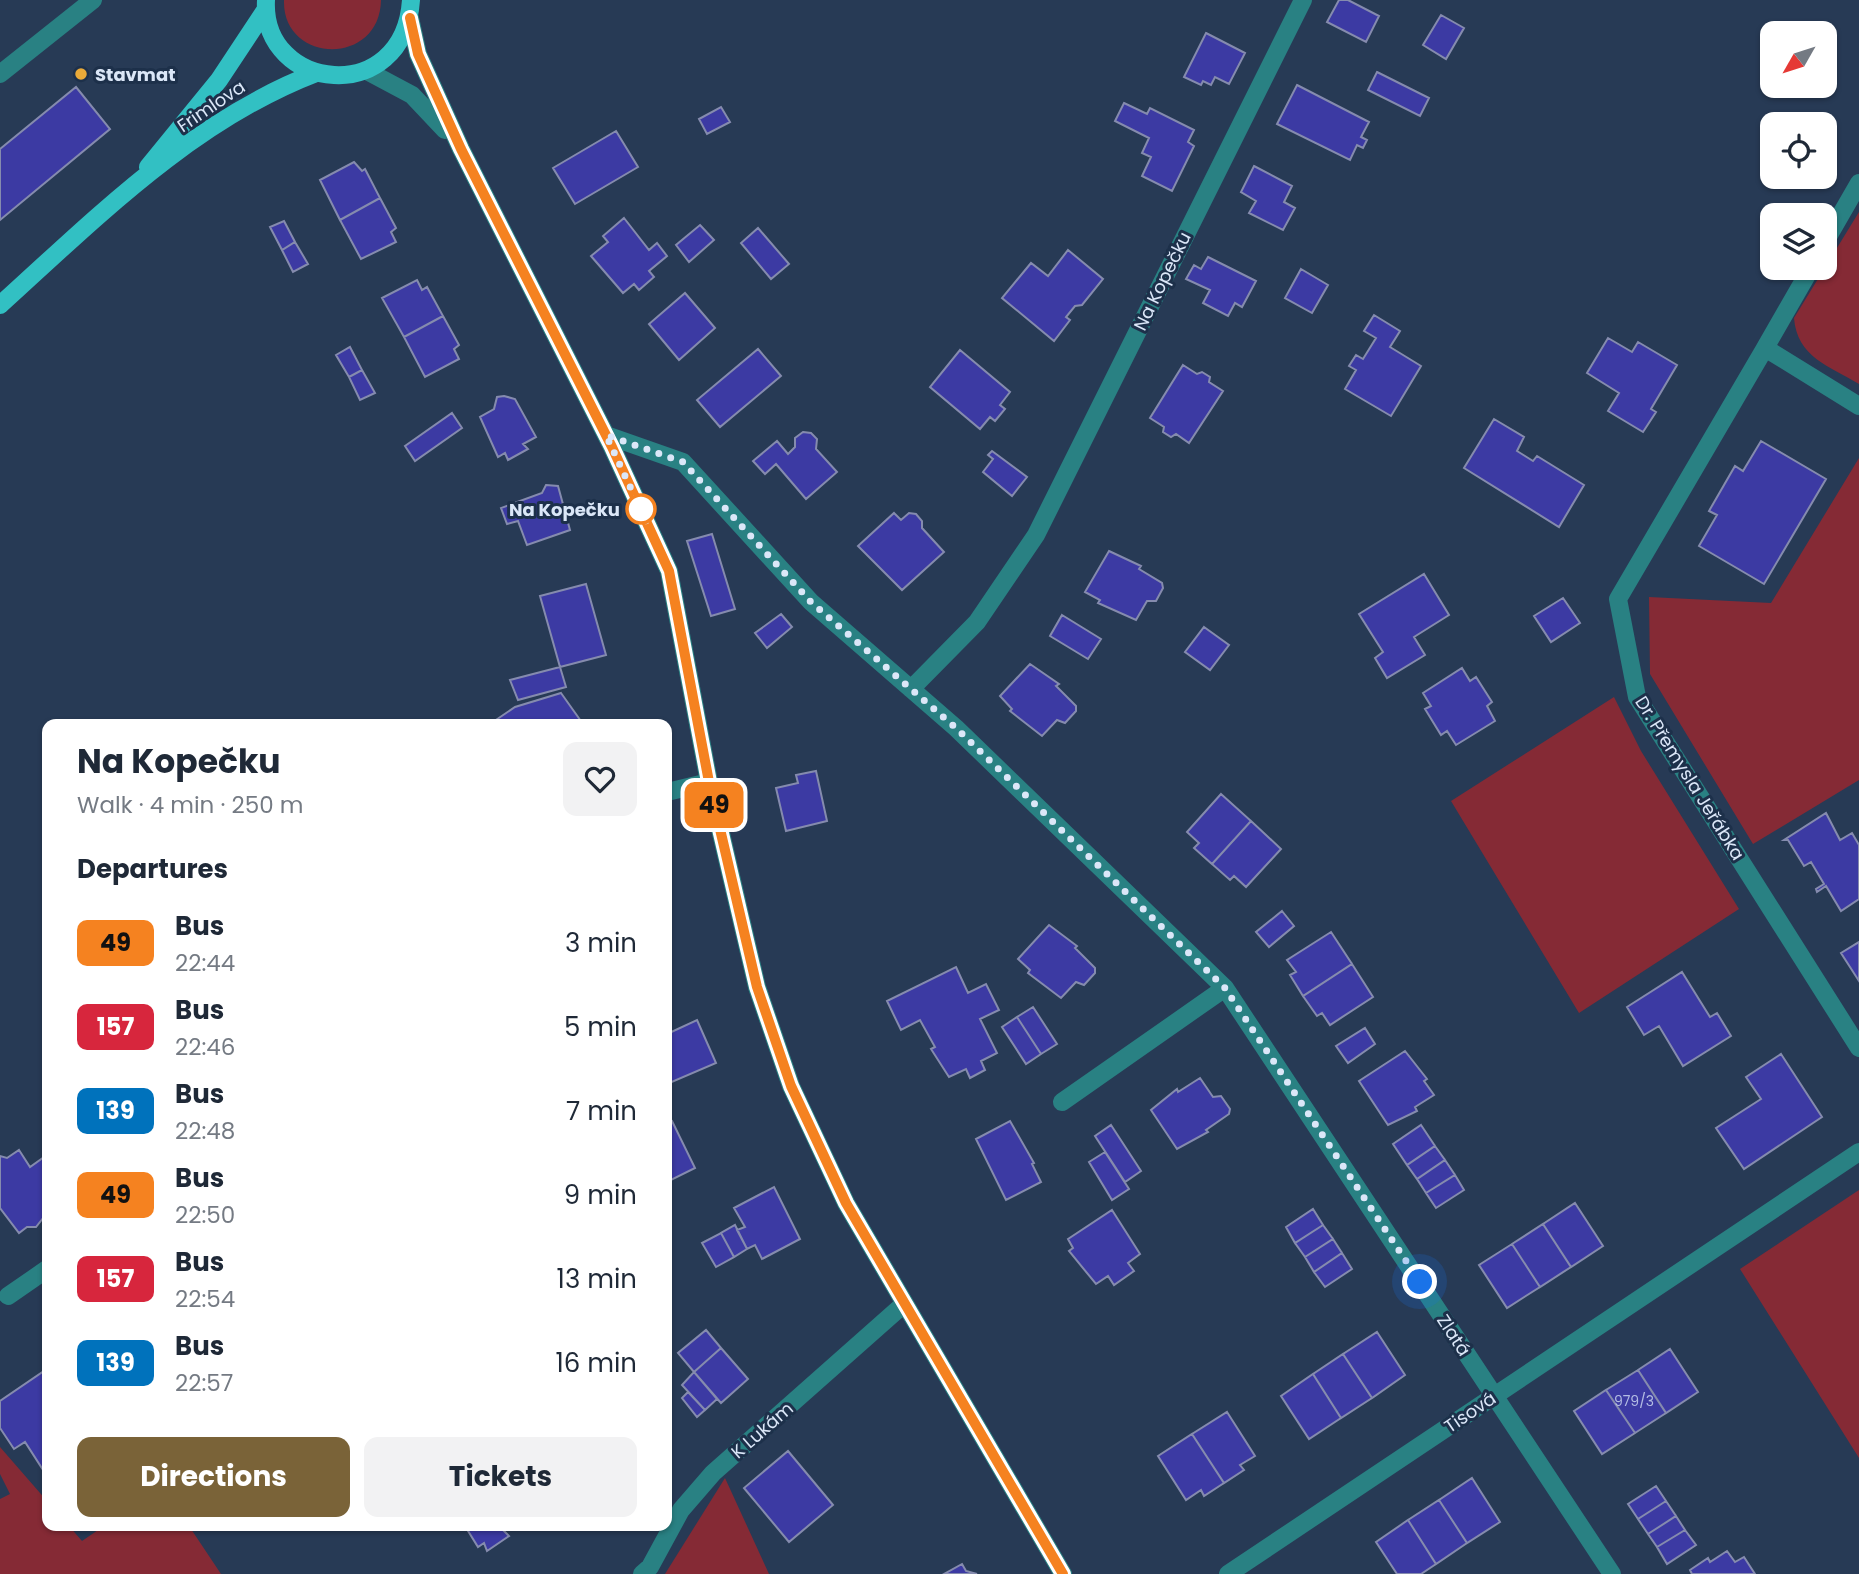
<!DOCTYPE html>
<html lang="en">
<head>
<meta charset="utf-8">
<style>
	:root { --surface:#fff; --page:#f2f2f3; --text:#1f2937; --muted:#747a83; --accent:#7a6338 }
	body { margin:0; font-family:Poppins,sans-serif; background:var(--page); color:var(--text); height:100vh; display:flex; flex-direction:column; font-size:26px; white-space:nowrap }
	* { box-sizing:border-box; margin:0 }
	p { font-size:23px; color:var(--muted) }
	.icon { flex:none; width:38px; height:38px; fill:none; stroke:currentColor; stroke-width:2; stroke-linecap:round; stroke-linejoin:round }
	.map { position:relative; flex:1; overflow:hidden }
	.side { position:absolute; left:42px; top:719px; width:630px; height:812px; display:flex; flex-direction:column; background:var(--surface); border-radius:14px; box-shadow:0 2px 5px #0004 }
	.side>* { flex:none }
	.badge { padding:0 14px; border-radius:10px; font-size:24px; line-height:46px }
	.needle { width:46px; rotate:231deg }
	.fabs { position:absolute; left:1760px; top:21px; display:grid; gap:14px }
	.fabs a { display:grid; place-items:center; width:77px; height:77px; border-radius:14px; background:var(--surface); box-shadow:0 2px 5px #0004; font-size:35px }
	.you { position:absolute; width:35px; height:35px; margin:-18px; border:5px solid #fff; border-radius:50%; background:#1a73e8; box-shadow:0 0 0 10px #1a73e833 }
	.map>.badge { position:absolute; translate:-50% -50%; box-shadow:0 0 0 4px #fff }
	h2 { padding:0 35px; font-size:26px; line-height:63px }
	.round { display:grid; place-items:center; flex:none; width:74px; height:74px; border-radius:14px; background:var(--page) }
	.overview { display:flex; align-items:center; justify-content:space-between; height:119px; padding:0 35px }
	h1 { font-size:33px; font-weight:700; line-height:52px }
	.action { display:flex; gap:14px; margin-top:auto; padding:14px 35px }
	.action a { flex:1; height:80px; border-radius:14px; background:var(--accent); color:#fff; font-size:28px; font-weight:700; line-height:80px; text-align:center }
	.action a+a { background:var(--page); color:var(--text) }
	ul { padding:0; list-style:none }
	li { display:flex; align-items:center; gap:21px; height:84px; padding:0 35px }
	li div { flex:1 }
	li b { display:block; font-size:26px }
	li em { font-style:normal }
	li .badge { min-width:77px; font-weight:700; text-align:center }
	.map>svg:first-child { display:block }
	.green { fill:#852a35 }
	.building { fill:#3c3aa3; stroke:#858bae; stroke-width:2 }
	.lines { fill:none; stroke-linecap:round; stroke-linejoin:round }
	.minor { stroke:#298183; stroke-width:18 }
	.major { stroke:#32c0c3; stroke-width:18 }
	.line-casing { stroke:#fff; stroke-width:16 }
	.line { stroke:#f58220; stroke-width:10 }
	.walk { stroke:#dbe7f8; stroke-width:7; stroke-dasharray:0 12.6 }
	.poi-dot { fill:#eaaa39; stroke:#1d304a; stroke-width:2.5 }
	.stop-dot { fill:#fff; stroke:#f58220; stroke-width:3.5 }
	.labels { text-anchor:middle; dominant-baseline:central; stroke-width:6; stroke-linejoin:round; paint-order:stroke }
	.number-label { font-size:14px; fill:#b3bce3 }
	.poi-label { font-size:18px; font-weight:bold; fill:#dbe7f8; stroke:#1d304a; text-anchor:start }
	.street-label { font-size:18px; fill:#dbe7f8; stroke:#1d304a }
	.stop-label { font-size:18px; font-weight:bold; fill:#dbe7f8; stroke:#1d304a; text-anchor:end }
</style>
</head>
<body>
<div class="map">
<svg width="1859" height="1574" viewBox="0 0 1859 1574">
	<rect width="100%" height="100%" fill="#273a55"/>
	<path class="green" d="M 284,0 L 381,0 C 380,67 282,64 284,0 Z
		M 1859,212 L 1859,384 C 1829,366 1797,357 1794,318 Z
		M 1859,458 L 1859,780 L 1753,844 L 1650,674 L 1649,597 L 1771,603 Z
		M 1614,697 L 1641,751 L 1739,909 L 1579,1013 L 1451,801 Z
		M 1859,1190 L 1859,1458 L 1740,1269 Z
		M 0,1447 L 47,1501 L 47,1526 L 69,1526 L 82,1541 L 104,1526 L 189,1526 L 221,1574 L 0,1574 L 0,1499 L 10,1494 L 0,1474 Z
		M 725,1478 L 769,1574 L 665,1574 Z"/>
	<path class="building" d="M 1339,0 L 1348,0 L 1379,16 L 1366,42 L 1327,22 Z
		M 1441,15 L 1464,28 L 1446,59 L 1423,45 Z
		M 1206,33 L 1245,53 L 1229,84 L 1215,77 L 1211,85 L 1203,81 L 1201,85 L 1184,77 Z
		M 1377,72 L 1429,98 L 1420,116 L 1368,90 Z
		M 1297,85 L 1369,122 L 1361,137 L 1367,140 L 1363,148 L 1357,145 L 1350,160 L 1277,124 Z
		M 76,87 L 110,129 L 0,220 L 0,149 Z
		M 1124,103 L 1147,114 L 1150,108 L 1194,130 L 1188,142 L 1194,146 L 1172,191 L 1142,176 L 1151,157 L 1142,153 L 1149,138 L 1115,121 Z
		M 721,107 L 730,122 L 707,134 L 699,119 Z
		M 616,131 L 638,167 L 575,204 L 553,168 Z
		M 354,162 L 362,171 L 365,169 L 380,198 L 340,220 L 320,180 Z
		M 1254,166 L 1292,186 L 1284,202 L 1295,208 L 1283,230 L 1249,213 L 1256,201 L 1241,192 Z
		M 380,198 L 396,228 L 391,232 L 396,242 L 361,259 L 340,220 Z
		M 624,218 L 649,250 L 657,243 L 667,256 L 649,271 L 654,277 L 639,290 L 634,284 L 623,293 L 591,256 L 608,242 L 603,236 Z
		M 284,221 L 295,242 L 282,250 L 270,227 Z
		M 700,225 L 714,240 L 689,262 L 676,245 Z
		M 758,228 L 789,264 L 771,279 L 741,243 Z
		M 295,242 L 308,264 L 293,272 L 282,250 Z
		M 1068,250 L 1103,279 L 1082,305 L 1075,306 L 1066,317 L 1070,320 L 1054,341 L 1002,298 L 1031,263 L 1048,276 Z
		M 1208,257 L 1256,281 L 1242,307 L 1235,303 L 1228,316 L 1203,303 L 1210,290 L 1186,279 L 1194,265 L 1201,269 Z
		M 1301,269 L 1328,285 L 1312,313 L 1285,298 Z
		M 417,280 L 422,290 L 427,287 L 443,316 L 404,337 L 382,298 Z
		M 685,293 L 715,328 L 679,360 L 649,324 Z
		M 1374,315 L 1400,331 L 1390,347 L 1421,366 L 1391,416 L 1345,389 L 1356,370 L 1349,366 L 1356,355 L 1363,359 L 1376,338 L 1364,331 Z
		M 443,316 L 459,345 L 454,349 L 459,359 L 425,377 L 404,337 Z
		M 1608,338 L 1632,352 L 1638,342 L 1677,365 L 1651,409 L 1656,412 L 1643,432 L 1608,411 L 1619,393 L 1587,373 Z
		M 350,347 L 362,370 L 349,377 L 336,355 Z
		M 758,349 L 781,376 L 720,427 L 697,400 Z
		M 960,350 L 1010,392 L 1000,405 L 1005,409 L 995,421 L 990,417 L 980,429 L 930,387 Z
		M 1183,365 L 1197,374 L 1202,372 L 1210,377 L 1209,382 L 1223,391 L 1189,443 L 1176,434 L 1171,437 L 1163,432 L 1164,427 L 1150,418 Z
		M 362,370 L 375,393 L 360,400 L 349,377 Z
		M 504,396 L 515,399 L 536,437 L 523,444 L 528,449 L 508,460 L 505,453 L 498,457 L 480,417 L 494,409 L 497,397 Z
		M 452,413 L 462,428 L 415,461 L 405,446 Z
		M 1494,419 L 1524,437 L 1517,451 L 1533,461 L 1537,456 L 1584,485 L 1559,527 L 1464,468 Z
		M 803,432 L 811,433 L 817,439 L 816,449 L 837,472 L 806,499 L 776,464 L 765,474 L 753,461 L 777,441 L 788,454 L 795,447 L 795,438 Z
		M 1761,441 L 1826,479 L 1764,584 L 1699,546 L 1717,515 L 1709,511 L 1735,466 L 1743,471 Z
		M 992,451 L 1027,477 L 1012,496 L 983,472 L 993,459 L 988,455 Z
		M 546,485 L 558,486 L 570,530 L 527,545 L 518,521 L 507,524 L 501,508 L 542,493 Z
		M 894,513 L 901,520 L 909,513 L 916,514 L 922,521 L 922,528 L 944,552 L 902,590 L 858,546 Z
		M 712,534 L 735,609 L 711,616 L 687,541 Z
		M 1109,551 L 1141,566 L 1139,569 L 1162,583 L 1163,588 L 1156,601 L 1147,601 L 1136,620 L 1098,603 L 1100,600 L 1085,592 Z
		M 1424,574 L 1449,615 L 1414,637 L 1425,655 L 1387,678 L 1375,658 L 1383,652 L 1359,614 Z
		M 586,584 L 606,655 L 560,667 L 540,596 Z
		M 1563,598 L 1580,623 L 1551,642 L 1534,616 Z
		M 781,614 L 792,627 L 767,648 L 755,633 Z
		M 1062,615 L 1101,639 L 1088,659 L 1050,636 Z
		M 1204,627 L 1229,645 L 1210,670 L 1185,652 Z
		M 1030,664 L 1059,684 L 1056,686 L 1076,706 L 1076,711 L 1065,723 L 1057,720 L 1042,736 L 1010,711 L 1012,709 L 1000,696 Z
		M 560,667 L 566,687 L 518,700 L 510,680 Z
		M 1462,668 L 1470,681 L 1476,677 L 1492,702 L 1487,706 L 1495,721 L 1456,745 L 1447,731 L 1441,735 L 1425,709 L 1431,706 L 1423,693 Z
		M 561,693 L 583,724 L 490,724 L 515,707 Z
		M 816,771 L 827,821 L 786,831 L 776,788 L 798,783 L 796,775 Z
		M 1221,794 L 1251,821 L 1212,864 L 1194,848 L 1199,843 L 1187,832 Z
		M 1826,813 L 1840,840 L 1852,833 L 1859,845 L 1859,899 L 1841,911 L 1826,886 L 1817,892 L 1816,889 L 1824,884 L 1811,862 L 1804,866 L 1788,840 L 1784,840 Z
		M 1251,821 L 1281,849 L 1246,887 L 1234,876 L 1230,880 L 1212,864 Z
		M 1282,911 L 1294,926 L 1269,947 L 1256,932 Z
		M 1049,925 L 1077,946 L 1075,948 L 1095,968 L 1095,973 L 1084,985 L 1076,982 L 1061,998 L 1028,973 L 1030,970 L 1018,959 Z
		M 1331,932 L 1352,964 L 1303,996 L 1290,975 L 1296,972 L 1287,960 Z
		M 1859,942 L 1859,981 L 1841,953 Z
		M 1352,964 L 1373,997 L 1330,1025 L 1322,1013 L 1317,1016 L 1303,996 Z
		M 956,967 L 968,993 L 986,984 L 999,1010 L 980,1019 L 997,1053 L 981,1061 L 985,1070 L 970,1078 L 966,1069 L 949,1077 L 931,1049 L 935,1047 L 920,1020 L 901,1030 L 887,1001 Z
		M 1682,972 L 1710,1017 L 1717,1013 L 1731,1036 L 1683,1066 L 1659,1026 L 1644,1035 L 1627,1007 Z
		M 1033,1007 L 1057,1044 L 1041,1054 L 1017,1017 Z
		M 1017,1017 L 1041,1054 L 1026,1064 L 1002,1027 Z
		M 697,1020 L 716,1063 L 667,1084 L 667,1034 Z
		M 1365,1028 L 1375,1044 L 1348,1063 L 1336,1046 Z
		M 1405,1051 L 1427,1079 L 1424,1081 L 1434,1095 L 1415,1107 L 1417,1111 L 1388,1125 L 1359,1081 Z
		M 1781,1054 L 1822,1117 L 1744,1169 L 1716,1128 L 1761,1099 L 1746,1077 Z
		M 1200,1078 L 1213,1097 L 1221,1096 L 1230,1109 L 1229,1114 L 1206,1130 L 1208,1132 L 1177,1149 L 1151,1110 L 1177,1089 L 1178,1092 Z
		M 672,1121 L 695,1168 L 667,1182 L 667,1123 Z
		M 1010,1121 L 1034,1163 L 1032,1164 L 1041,1182 L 1006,1200 L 976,1139 Z
		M 1111,1125 L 1141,1171 L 1125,1182 L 1095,1136 Z
		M 1421,1125 L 1435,1146 L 1407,1165 L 1393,1144 Z
		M 1435,1146 L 1445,1160 L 1417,1179 L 1407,1165 Z
		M 19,1150 L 30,1167 L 47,1155 L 47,1213 L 36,1227 L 27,1227 L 19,1233 L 0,1208 L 0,1156 L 7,1158 Z
		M 1105,1152 L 1129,1189 L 1112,1200 L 1089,1162 Z
		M 1445,1160 L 1455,1175 L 1426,1193 L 1417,1179 Z
		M 1455,1175 L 1464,1190 L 1436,1208 L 1426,1193 Z
		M 774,1187 L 800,1239 L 762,1259 L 755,1245 L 747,1249 L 737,1230 L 745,1227 L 734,1208 Z
		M 1575,1203 L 1603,1246 L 1571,1267 L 1543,1224 Z
		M 1313,1209 L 1323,1225 L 1295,1243 L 1286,1227 Z
		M 1112,1210 L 1140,1254 L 1128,1263 L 1134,1271 L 1114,1285 L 1108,1276 L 1096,1284 L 1069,1251 L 1073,1248 L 1068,1239 Z
		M 1543,1224 L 1571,1267 L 1540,1287 L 1512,1244 Z
		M 735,1225 L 747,1249 L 734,1257 L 721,1233 Z
		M 1323,1225 L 1333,1239 L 1305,1257 L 1295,1243 Z
		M 721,1233 L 734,1257 L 716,1267 L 702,1243 Z
		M 1333,1239 L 1342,1253 L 1314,1272 L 1305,1257 Z
		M 1512,1244 L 1540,1287 L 1507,1308 L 1479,1265 Z
		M 1342,1253 L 1352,1269 L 1325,1287 L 1314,1272 Z
		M 706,1330 L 721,1348 L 694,1372 L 678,1353 Z
		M 1377,1332 L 1405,1375 L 1372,1398 L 1343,1354 Z
		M 721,1348 L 748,1379 L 721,1403 L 694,1372 Z
		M 1670,1349 L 1698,1392 L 1666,1413 L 1638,1370 Z
		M 1343,1354 L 1372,1398 L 1341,1418 L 1313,1374 Z
		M 47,1369 L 47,1476 L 25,1442 L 14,1449 L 0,1428 L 0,1401 Z
		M 1638,1370 L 1666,1413 L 1635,1433 L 1606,1390 Z
		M 694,1372 L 717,1399 L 705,1410 L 682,1385 Z
		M 1313,1374 L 1341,1418 L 1309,1439 L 1281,1396 Z
		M 1606,1390 L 1635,1433 L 1602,1454 L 1574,1411 Z
		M 688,1392 L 705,1410 L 697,1417 L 682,1398 Z
		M 1227,1412 L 1255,1456 L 1240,1465 L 1244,1470 L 1224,1483 L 1192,1434 Z
		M 1192,1434 L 1224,1483 L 1204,1496 L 1201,1490 L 1186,1500 L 1158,1456 Z
		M 788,1451 L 833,1505 L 789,1542 L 744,1488 Z
		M 1472,1478 L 1500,1522 L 1467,1543 L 1439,1500 Z
		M 1656,1486 L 1666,1501 L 1638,1519 L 1628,1504 Z
		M 1439,1500 L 1467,1543 L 1436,1564 L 1408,1520 Z
		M 1666,1501 L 1676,1516 L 1648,1534 L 1638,1519 Z
		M 1676,1516 L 1685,1530 L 1657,1547 L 1648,1534 Z
		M 1408,1520 L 1436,1564 L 1421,1574 L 1397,1574 L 1376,1542 Z
		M 465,1526 L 508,1526 L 503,1530 L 509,1536 L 487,1551 L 484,1543 L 478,1547 Z
		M 1685,1530 L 1696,1545 L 1667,1564 L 1657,1547 Z
		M 1727,1551 L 1735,1562 L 1744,1557 L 1755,1574 L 1692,1574 L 1690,1570 L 1708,1558 L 1710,1562 Z
		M 962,1564 L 966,1571 L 977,1574 L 944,1574 Z"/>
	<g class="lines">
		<path class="minor" d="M 410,18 L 418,54 L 461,149 L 612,447 L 669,571 L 709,782 L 757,987 L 791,1086 L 846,1203 L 1063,1574
			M 367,71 L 412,95 L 445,130
			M 0,74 L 93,0
			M 1825,242 L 1859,183
			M 1765,348 L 1811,268
			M 1859,406 L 1765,348 L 1618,599 L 1637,697 L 1859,1048
			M 606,435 L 683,462 L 811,602 L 956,728 L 1225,988 L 1612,1574
			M 911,689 L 977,622 L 1036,535 L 1303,0
			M 667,792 L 709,782
			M 1062,1102 L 1225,988
			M 8,1296 L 47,1269
			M 642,1574 L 650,1567 L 681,1510 L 713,1473 L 904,1304
			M 1228,1574 L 1859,1152"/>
		<path class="major" d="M 266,0 C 261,92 404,108 411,0
			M 148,167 L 219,80 L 266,9
			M 0,305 C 96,218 193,120 316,73"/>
	</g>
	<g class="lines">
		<defs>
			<path id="line" d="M 410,18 L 418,54 L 461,149 L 612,447 L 669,571 L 709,782 L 745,936 L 757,987 L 791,1086 L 846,1203 L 1063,1574"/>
		</defs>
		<use href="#line" class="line-casing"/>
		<use href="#line" class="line"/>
		<path class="walk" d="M 641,509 L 646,521 L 606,435 L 683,462 L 811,602 L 956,728 L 1225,988 L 1420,1282"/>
	</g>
	<circle class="poi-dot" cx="81" cy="74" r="7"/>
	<circle class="stop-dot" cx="641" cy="509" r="14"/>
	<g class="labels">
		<g class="number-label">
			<text x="1634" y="1401">979/3</text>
		</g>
		<g class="poi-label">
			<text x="95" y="74">Stavmat</text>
		</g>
		<g class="street-label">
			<text transform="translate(211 106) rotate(-34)">Frimlova</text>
			<text transform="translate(1162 281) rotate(-64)">Na Kopečku</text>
			<text transform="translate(1690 778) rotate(58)">Dr. Přemysla Jeřábka</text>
			<text transform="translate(1454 1335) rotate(57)">Zlatá</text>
			<text transform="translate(1470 1412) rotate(-34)">Tisová</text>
			<text transform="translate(762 1430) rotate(-41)">K Lukám</text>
		</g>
		<g class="stop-label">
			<text x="620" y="509">Na Kopečku</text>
		</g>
	</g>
</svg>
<div class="fabs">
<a><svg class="needle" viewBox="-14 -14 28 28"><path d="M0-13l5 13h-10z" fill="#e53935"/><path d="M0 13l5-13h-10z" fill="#747a83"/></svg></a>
<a><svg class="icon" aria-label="locate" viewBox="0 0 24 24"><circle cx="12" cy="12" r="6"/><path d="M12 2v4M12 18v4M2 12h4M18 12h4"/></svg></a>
<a><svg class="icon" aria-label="layers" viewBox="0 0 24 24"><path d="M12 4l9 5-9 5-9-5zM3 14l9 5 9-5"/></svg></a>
</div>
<div class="you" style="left:1420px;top:1282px"></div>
<b class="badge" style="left:714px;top:805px;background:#f58220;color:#111">49</b>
<section class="side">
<div class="overview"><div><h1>Na Kopečku</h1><p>Walk · 4 min · 250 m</p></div><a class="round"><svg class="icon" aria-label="heart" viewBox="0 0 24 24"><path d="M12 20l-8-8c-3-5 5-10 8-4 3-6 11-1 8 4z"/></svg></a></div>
<h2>Departures</h2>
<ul>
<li><span class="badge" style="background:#f58220;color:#111">49</span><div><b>Bus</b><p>22:44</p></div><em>3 min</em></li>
<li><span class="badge" style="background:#d7263d;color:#fff">157</span><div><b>Bus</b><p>22:46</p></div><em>5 min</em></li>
<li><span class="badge" style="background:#0072bc;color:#fff">139</span><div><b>Bus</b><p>22:48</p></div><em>7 min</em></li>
<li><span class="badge" style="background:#f58220;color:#111">49</span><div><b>Bus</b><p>22:50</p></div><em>9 min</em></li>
<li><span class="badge" style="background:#d7263d;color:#fff">157</span><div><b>Bus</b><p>22:54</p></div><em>13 min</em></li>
<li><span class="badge" style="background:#0072bc;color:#fff">139</span><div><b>Bus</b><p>22:57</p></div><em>16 min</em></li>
</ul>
<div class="action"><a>Directions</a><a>Tickets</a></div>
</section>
</div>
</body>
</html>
